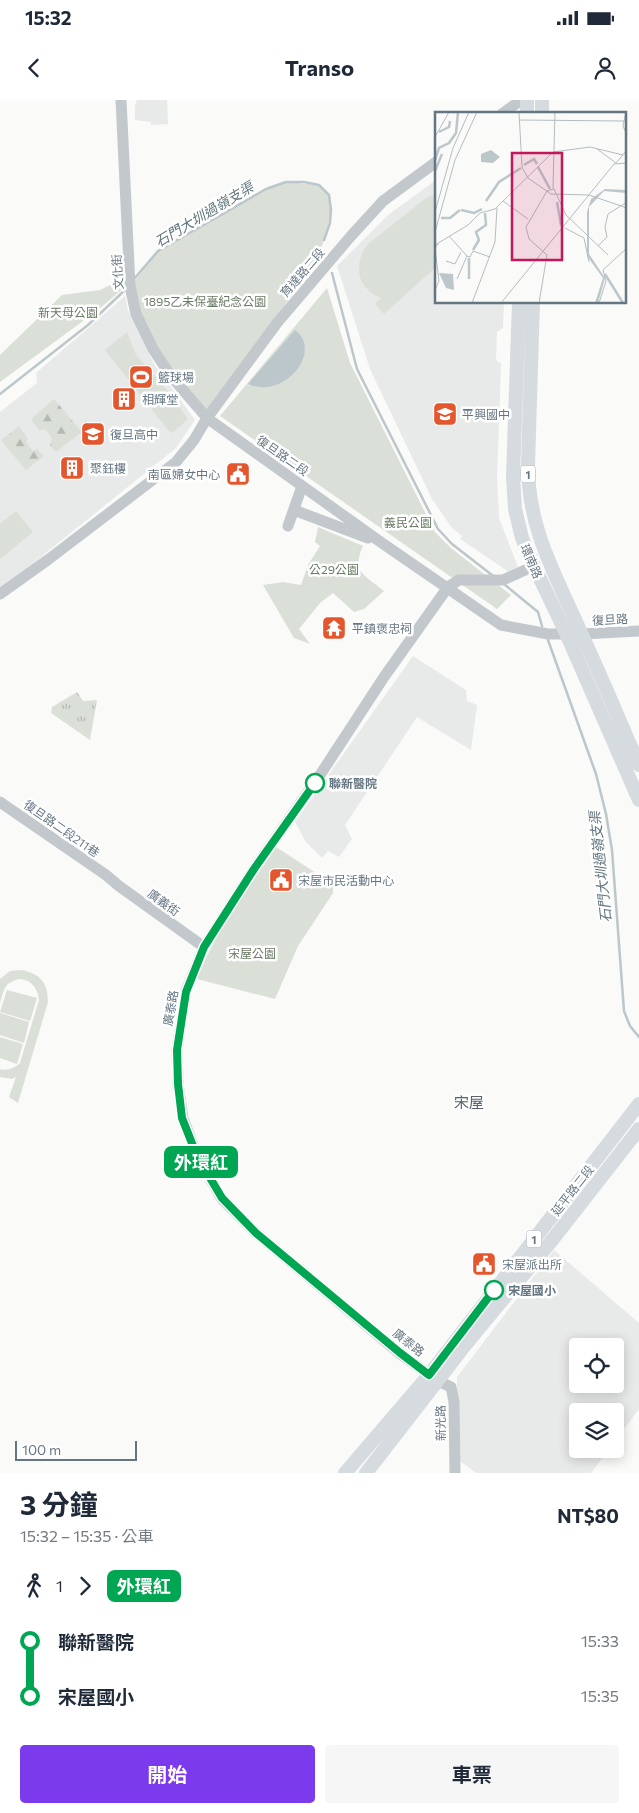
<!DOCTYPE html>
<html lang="zh-TW">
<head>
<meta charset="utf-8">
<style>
	:root { --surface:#fff; --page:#f6f6f7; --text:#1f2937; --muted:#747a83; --accent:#7c3aed }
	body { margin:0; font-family:Commissioner,"Noto Sans TC",sans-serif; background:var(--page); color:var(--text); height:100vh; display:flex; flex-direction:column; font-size:19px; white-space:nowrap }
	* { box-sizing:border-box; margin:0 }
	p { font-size:16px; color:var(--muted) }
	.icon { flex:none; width:28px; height:28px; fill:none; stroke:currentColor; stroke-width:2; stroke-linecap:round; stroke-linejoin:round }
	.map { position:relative; height:1373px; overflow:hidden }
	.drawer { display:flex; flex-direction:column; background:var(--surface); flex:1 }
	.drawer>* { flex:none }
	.badge { padding:0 10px; border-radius:8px; font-size:18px; line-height:32px }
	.tools { position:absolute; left:569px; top:1238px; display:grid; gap:10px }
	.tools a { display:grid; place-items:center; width:55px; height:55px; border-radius:5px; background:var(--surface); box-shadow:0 2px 12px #0003; font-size:25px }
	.scale { position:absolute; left:15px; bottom:12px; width:122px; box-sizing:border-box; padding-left:5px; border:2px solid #657683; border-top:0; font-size:14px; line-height:18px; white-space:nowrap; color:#657683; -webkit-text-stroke:4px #fff; paint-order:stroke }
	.map>.badge { position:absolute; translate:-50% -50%; box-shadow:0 0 0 2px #fff }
	.legs { display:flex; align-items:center; gap:8px; height:55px; padding:0 20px; font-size:16px }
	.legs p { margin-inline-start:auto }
	.headline { display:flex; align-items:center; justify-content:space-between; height:85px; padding:0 20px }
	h1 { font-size:28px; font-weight:700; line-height:38px }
	.action { display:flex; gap:10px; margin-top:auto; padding:10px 20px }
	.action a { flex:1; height:58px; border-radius:5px; background:var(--accent); color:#fff; font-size:20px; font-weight:700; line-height:58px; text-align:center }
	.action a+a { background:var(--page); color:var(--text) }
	ul { padding:0 20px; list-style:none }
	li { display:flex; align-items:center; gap:18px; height:55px; font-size:19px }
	li i { display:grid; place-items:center; width:8px; height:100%; margin:0 6px; background:currentColor }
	li i::after { content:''; width:12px; height:12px; margin:-6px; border:4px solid; border-radius:50%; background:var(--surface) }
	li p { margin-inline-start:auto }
	li:first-child i { background:linear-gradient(#0000 50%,currentColor 0) }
	li:last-child i { background:linear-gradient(currentColor 50%,#0000 0) }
	.status { display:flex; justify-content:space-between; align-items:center; height:35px; padding:0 25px; background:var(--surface); direction:ltr }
	.status svg { height:14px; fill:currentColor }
	header { display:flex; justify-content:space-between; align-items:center; height:65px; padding:0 20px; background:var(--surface); font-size:22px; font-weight:700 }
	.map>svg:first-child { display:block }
	.built { fill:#e8e9e9; fill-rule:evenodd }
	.grass { fill:url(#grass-tufts) }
	.forest { fill:url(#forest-firs) }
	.green { fill:#dadfd7 }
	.water { fill:#bbc7cb }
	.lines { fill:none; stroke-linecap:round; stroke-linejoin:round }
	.stream { stroke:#bbc7cb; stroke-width:2.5 }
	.minor { stroke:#c3c8cc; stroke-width:11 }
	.major { stroke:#d6dbdf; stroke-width:14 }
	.line-1-casing { stroke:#fff; stroke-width:11 }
	.line-1 { stroke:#00a651; stroke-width:8 }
	.stop-1-dot { fill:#fff; stroke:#00a651; stroke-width:2.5 }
	.labels { text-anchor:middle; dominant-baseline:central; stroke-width:5; stroke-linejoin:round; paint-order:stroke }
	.shield { fill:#fff; stroke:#939fa8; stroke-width:1 }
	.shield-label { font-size:11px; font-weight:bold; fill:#657683 }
	.street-label { font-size:12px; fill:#657683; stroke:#fff }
	.park-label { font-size:12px; fill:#687a64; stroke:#fff }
	.poi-label { font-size:12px; fill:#657683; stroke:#fff; text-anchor:start }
	.stop-label { font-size:12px; font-weight:bold; fill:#657683; stroke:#fff; text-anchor:start }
	.water-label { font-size:14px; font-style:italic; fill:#60757c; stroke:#fff }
	.quarter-label { font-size:15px; fill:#57646e; stroke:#fff }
	.inset-river { fill:none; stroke:#bbc7cb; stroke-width:2.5 }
	.inset-road { fill:none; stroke:#b5bdc2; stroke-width:1 }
	.view { fill:#c2185b; fill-opacity:0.15; stroke:#c2185b; stroke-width:2.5 }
	.inset-edge { fill:none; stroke:#657683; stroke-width:2.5 }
</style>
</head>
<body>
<div class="status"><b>15:32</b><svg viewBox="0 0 49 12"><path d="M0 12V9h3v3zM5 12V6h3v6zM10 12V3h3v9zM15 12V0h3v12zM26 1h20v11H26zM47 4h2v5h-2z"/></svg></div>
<header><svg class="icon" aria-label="back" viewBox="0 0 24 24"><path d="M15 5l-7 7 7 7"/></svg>Transo<svg class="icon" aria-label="person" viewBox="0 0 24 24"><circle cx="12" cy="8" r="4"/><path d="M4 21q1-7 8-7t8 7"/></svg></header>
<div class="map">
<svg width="639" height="1373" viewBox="0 0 639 1373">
	<defs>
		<pattern id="grass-tufts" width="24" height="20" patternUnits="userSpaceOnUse" patternTransform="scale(1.25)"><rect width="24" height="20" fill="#dadfd7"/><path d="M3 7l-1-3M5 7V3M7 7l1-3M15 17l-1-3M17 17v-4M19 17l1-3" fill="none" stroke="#b4b9b4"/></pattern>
		<pattern id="forest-firs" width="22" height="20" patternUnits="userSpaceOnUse" patternTransform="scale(1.25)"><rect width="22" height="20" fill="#dadfd7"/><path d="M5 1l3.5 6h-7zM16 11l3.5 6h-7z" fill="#b4b9b4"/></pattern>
	</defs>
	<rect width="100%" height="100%" fill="#fafaf8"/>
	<path class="built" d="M 137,0 L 167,0 L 168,24 L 151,25 L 151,22 L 135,20 L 135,6 Z
		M 436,80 L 436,202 L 504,203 L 503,228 L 497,232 L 496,260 L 501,264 L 497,378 L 499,418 L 518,467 L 509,472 L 460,439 L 462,436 L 452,428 L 432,399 L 370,269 L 337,166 L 388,115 Z
		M 125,196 L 128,210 L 154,264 L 195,320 L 176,348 L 0,490 L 0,312 L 37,283 L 36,273 Z
		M 413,556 L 466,590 L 467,601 L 477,605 L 471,650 L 417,617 L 345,725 L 352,739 L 339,757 L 328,751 L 322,758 L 306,742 L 295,722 Z
		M 554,1150 L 639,1223 L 639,1309 L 615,1341 L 615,1311 L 578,1311 L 578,1349 L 609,1349 L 591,1373 L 476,1373 L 456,1358 L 457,1277 ZM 578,1246 L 615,1246 L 615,1284 L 578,1284 Z"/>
	<path class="grass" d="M 77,592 L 83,601 L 97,600 L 90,640 L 51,613 L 52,607 Z"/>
	<path class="forest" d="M 54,299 L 82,332 L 56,352 L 50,345 L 52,338 L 45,329 L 39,331 L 31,319 Z
		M 19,326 L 28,339 L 26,342 L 33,351 L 37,349 L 44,356 L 26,370 L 1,340 Z"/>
	<path class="green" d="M 286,82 L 319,85 C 322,88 326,91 328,94 C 337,109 322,148 315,163 L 208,312 L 166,270 L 136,214 L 134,182 L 158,151 L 266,89 Z
		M 433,95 L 436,95 L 436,167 L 384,214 L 375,204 L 381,198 C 357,188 353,166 367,145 L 426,98 Z
		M 124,178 L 126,186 L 98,210 L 0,282 L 0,255 L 62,195 L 100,190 Z
		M 327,188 L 350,263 L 435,432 L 451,448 L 511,495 L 497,509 L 220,316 Z
		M 127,232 L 136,255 L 168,291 L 188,319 L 172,333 L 168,330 L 105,250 Z
		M 16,411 L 33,432 L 0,459 L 0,424 Z
		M 318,427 L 363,446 C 351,472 365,475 384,491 L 364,509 L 354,512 L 333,493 L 320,503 L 299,529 L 310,544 L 294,538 L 263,485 L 283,482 L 301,485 L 308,465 L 320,446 L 315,442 Z
		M 276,747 L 333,784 L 333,793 L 298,846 L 275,899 L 197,879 L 207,856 L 223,825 Z
		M 22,870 C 40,874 48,882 48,902 L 18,1003 L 9,997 L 16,977 L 12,979 L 0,977 L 0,969 C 8,971 14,968 20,963 L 39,900 C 38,884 23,872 8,884 C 3,889 2,897 0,903 L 0,879 L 10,871 Z
		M 7,890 L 37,898 L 30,921 L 0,912 Z
		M 0,913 L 29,922 L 24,943 L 0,935 Z
		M 0,937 L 23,944 L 17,964 L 0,958 Z"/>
	<path class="water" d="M 295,230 C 324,252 283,300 248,284 Z"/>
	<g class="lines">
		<path class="stream" d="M 332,173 L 357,269 L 438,429 L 452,444 L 492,475
			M 134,179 L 158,151 L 266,89 L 286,82 L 304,82 L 319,85 L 329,95 L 331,110 L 330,123 L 324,140
			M 0,294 L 88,225 L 126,189
			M 504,484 L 538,512 L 542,526
			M 548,540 L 596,674 L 606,714 L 612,750 L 624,911 L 630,926 L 639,937"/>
		<path class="minor" d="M 121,0 L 130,186 L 136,214 L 153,249 L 170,275 L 207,318 L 382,443 L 501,525 L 548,534 L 582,534 L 639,531
			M 502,14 L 521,0
			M 294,410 L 368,438
			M 288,426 L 302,386
			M 0,494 L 49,459 L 176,362 L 194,340 L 207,318 L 277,223 L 351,136 L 383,101 L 436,62
			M 0,702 L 106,775 L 119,786 L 204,847
			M 455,1373 L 454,1302 L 451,1287 L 438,1281 L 399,1253 L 256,1133 L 222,1099 L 197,1056 L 183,1018 L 178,984 L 177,950 L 186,891 L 204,847 L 254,769 L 320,675 L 384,577 L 448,487 L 459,480 L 503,480 L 534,466"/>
		<path class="major" d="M 527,14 L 527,0
			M 542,14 L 542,0
			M 519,202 L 513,376 L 515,409 L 522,438 L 534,466 L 566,533 L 639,700
			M 533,202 L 528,365 C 528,431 557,477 582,535 C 602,578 620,622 639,665
			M 345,1373 L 429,1275 L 639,1004
			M 366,1373 L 466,1244 L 553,1139 L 639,1029"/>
	</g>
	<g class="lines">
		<defs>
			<path id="line-1" d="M 315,683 L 254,769 L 204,847 L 186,892 L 177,950 L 178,984 L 182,1018 L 197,1056 L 222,1098 L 256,1133 L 399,1252 L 429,1275 L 494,1190"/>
		</defs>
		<use href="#line-1" class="line-1-casing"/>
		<use href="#line-1" class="line-1"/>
	</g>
	<defs>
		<symbol id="stadium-square" viewBox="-11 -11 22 22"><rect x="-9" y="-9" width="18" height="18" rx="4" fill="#e4572e" stroke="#fff"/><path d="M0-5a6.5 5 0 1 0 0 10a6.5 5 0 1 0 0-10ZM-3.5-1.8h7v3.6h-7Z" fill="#fff"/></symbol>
		<symbol id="building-square" viewBox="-11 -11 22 22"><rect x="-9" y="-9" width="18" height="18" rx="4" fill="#e4572e" stroke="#fff"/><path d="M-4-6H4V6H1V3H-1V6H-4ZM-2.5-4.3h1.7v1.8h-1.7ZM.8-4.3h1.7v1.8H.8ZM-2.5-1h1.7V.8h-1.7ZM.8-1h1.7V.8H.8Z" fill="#fff"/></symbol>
		<symbol id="school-square" viewBox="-11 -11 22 22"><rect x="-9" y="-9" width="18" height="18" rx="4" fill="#e4572e" stroke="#fff"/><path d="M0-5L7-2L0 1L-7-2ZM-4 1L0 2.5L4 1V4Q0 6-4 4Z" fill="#fff"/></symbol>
		<symbol id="civic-square" viewBox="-11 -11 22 22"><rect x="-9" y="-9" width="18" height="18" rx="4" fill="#e4572e" stroke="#fff"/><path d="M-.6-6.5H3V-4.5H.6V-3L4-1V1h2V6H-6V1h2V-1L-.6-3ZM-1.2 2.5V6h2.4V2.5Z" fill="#fff"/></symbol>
		<symbol id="temple-square" viewBox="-11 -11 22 22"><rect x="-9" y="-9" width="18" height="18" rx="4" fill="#e4572e" stroke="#fff"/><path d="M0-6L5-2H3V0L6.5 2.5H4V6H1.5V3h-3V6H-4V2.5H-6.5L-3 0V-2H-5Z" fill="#fff"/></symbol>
	</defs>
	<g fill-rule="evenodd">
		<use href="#stadium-square" x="127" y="263" width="28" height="28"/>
		<use href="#building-square" x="110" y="285" width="28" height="28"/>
		<use href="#school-square" x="431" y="300" width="28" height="28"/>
		<use href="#school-square" x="79" y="320" width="28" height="28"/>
		<use href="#building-square" x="58" y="354" width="28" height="28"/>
		<use href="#civic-square" x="224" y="360" width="28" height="28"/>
		<use href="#temple-square" x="320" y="514" width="28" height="28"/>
		<use href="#civic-square" x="267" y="766" width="28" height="28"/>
		<use href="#civic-square" x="470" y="1150" width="28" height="28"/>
	</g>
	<g class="stop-1-dot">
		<circle cx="315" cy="683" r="9"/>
		<circle cx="494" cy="1190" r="9"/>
	</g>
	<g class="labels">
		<g class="shield">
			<rect x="520.5" y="365.5" width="15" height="17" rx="4"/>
			<rect x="526.5" y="1130.5" width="15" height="17" rx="4"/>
		</g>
		<g class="shield-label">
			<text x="528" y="374">1</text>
			<text x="534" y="1139">1</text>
		</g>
		<g class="street-label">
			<text transform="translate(117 172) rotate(-94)">文化街</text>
			<text transform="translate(302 172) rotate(-49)">育達路二段</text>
			<text transform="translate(283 355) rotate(35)">復旦路二段</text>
			<text transform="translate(532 461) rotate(67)">環南路</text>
			<text transform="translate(610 519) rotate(-3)">復旦路</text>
			<text transform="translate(62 728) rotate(35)">復旦路二段211巷</text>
			<text transform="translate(164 802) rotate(36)">廣義街</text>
			<text transform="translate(170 908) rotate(-80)">廣泰路</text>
			<text transform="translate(572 1090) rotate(-52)">延平路二段</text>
			<text transform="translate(409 1242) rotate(38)">廣泰路</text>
			<text transform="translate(440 1323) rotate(-91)">新光路</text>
		</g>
		<g class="park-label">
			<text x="205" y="201">1895乙未保臺紀念公園</text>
			<text x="68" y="212">新天母公園</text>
			<text x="408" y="422">義民公園</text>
			<text x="334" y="469">公29公園</text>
			<text x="252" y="853">宋屋公園</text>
		</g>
		<g class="poi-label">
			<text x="158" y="277">籃球場</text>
			<text x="142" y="299">相輝堂</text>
			<text x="462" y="314">平興國中</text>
			<text x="110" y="334">復旦高中</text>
			<text x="90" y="368">聚鈺樓</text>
			<text x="220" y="374" text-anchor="end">南區婦女中心</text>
			<text x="352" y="528">平鎮褒忠祠</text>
			<text x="298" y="780">宋屋市民活動中心</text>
			<text x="502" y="1164">宋屋派出所</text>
		</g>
		<g class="stop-label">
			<text x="329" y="683">聯新醫院</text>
			<text x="508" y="1190">宋屋國小</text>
		</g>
		<g class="water-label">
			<text transform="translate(204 114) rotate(-31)">石門大圳過嶺支渠</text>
			<text transform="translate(600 767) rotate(-96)">石門大圳過嶺支渠</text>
		</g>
		<g class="quarter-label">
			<text x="469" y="1002">宋屋</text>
		</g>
	</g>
	<g transform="translate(435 12)">
		<rect width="191" height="191" fill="#fafaf8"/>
		<path d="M 56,38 L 65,45 L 58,51 L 46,50 L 46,42 ZM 170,77 L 191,78 L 191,81 L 169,79 L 154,95 L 154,142 L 170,166 L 163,191 L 160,191 L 168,166 L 152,144 L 152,100 L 156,87 ZM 4,161 L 18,162 L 19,178 L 11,176 Z" fill="#bbc7cb"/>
		<path class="inset-river" d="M 4,20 L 14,15 L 15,9M 0,48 L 4,36 L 14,31 L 21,21 L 23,0M 89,53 L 99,47 L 102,52M 103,55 L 115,77M 0,59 L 7,42M 51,89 L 64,70 L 86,56M 122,90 L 126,113M 26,98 L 39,101 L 47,97M 6,106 L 15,106 L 25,98M 38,138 L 44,128 L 41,120 L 51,113 L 50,101M 170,162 L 188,191M 34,167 L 34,146"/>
		<path class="inset-road" d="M 84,0 L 87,55 L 93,66 L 116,82 L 154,83 L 192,96M 120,0 L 118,75 L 131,103 L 173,143M 191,0 L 188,14 L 192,23M 84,8 L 189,9M 0,25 L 14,0M 162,37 L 181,51 L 192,38M 68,89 L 93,107M 0,100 L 18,36 L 34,0M 130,116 L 149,126 L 154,150M 0,120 L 20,48 L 42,0M 14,124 L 32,144 L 35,145 L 38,139 L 55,145M 0,133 L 33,113 L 45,101 L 60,97 L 118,40 L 155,35 L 188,43M 163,134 L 172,125 L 170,115 L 173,102 L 192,90M 11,149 L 20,152 L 26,140M 22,167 L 32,144M 0,178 L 4,169 L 0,136 L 3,132M 37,191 L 60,130 L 62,96M 66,191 L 179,52 L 192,51M 104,191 L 112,143 L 94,127 L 91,115 L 112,79 L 119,77M 164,191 L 171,169 L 168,158 L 192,136"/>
		<path class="view" d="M 77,41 L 127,41 L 127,148 L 77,148 Z"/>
		<rect width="191" height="191" class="inset-edge"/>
	</g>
</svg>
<div class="tools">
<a><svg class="icon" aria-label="locate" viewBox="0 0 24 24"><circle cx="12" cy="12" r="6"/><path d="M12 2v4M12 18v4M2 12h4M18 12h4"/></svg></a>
<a><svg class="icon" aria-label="layers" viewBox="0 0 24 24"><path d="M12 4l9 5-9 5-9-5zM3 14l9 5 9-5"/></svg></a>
</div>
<div class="scale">100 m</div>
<b class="badge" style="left:201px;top:1062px;background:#00a651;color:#fff">外環紅</b>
</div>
<section class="drawer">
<div class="headline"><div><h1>3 分鐘</h1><p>15:32 – 15:35 · 公車</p></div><b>NT$80</b></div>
<div class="legs"><svg class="icon" aria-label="walk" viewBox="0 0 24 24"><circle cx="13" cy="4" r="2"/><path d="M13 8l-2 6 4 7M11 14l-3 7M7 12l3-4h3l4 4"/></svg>1<svg class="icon" aria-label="forward" viewBox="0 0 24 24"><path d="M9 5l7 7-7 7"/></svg><b class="badge" style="background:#00a651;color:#fff">外環紅</b></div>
<ul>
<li><i style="color:#00a651"></i><b>聯新醫院</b><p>15:33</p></li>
<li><i style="color:#00a651"></i><b>宋屋國小</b><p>15:35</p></li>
</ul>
<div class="action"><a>開始</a><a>車票</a></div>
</section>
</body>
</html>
